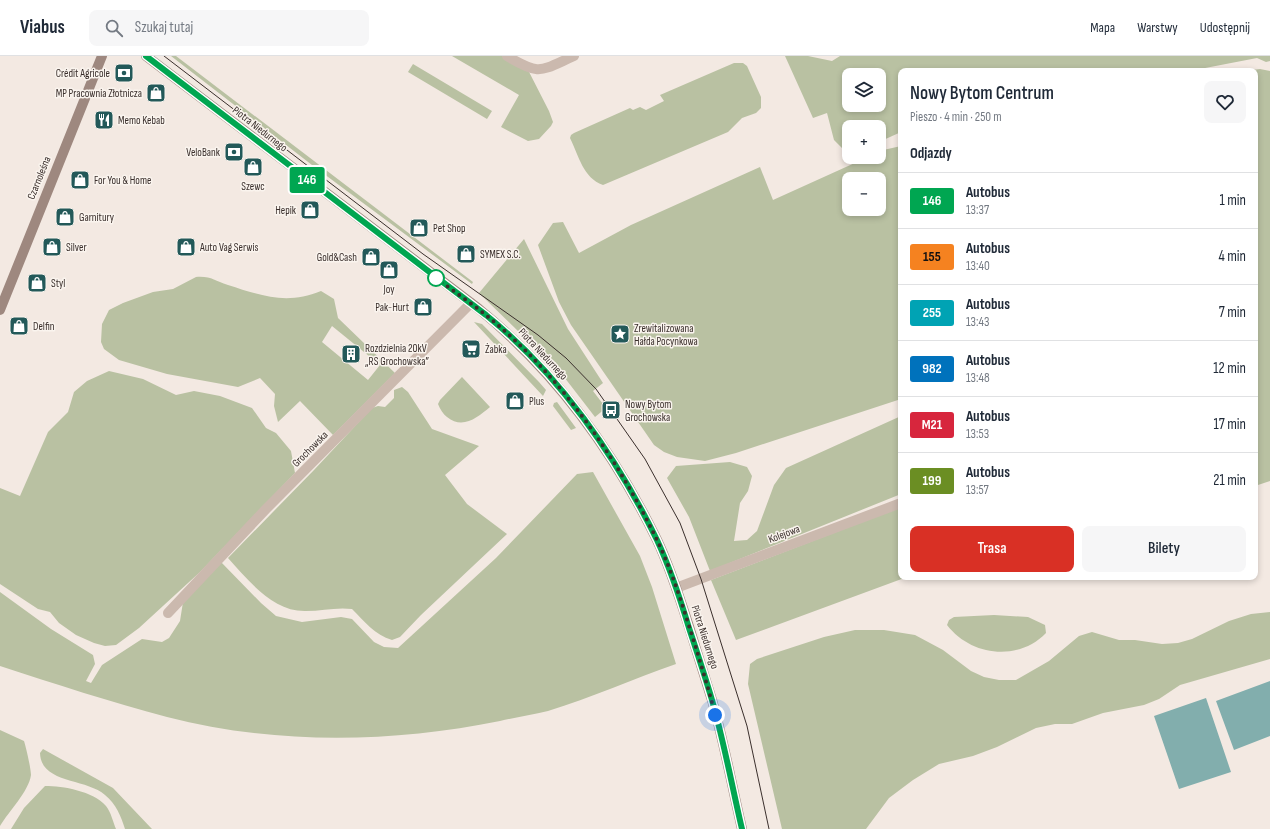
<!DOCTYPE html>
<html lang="pl">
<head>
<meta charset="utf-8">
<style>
	:root { --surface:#fff; --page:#f6f6f7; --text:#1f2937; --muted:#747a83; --line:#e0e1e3; --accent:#d93025 }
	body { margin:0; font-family:"Sofia Sans Condensed",sans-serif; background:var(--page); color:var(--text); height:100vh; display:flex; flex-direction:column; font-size:15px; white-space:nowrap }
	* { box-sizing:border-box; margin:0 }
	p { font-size:13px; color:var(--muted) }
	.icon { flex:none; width:22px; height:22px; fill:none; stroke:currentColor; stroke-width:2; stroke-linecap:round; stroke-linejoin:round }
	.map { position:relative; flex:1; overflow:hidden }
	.panel { position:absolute; left:898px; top:12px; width:360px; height:512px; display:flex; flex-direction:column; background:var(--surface); border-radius:8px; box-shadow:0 2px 6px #0003 }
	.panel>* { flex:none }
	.badge { padding:0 8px; border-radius:3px; font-size:14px; line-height:26px }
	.fabs { position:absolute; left:842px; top:12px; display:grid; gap:8px }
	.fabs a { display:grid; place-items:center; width:44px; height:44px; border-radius:8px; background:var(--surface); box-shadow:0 2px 6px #0003; font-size:20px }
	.you { position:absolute; width:20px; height:20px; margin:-10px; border:3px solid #fff; border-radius:50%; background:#1a73e8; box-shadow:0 0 0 6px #1a73e833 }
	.map>.badge { position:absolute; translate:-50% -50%; box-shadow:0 0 0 2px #fff }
	h2 { padding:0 12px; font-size:15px; line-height:36px }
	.round { display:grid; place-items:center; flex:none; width:42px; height:42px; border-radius:8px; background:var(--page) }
	.overview { display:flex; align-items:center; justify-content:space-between; height:68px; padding:0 12px }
	h1 { font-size:19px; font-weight:600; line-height:30px }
	.primary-button { display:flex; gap:8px; margin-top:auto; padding:8px 12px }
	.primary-button a { flex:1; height:46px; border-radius:8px; background:var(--accent); color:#fff; font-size:16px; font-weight:600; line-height:46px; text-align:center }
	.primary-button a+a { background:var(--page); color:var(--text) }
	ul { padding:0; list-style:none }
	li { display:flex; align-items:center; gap:12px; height:56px; padding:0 12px; border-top:1px solid var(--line) }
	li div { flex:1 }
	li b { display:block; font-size:15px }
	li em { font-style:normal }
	li .badge { min-width:44px; font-weight:700; text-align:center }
	header { display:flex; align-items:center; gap:24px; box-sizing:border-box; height:56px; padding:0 20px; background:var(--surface); border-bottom:1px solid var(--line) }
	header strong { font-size:19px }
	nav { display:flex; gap:22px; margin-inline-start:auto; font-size:14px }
	.search { width:280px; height:36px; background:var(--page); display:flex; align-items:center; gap:10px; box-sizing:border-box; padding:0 14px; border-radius:8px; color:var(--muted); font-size:15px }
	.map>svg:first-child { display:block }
	.green { fill:#b9c1a2; fill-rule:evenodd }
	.water { fill:#82aead }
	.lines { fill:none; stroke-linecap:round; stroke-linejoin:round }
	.street { stroke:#cbb9ae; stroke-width:10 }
	.secondary { stroke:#9e887f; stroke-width:10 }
	.tram { stroke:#3a2f2c; stroke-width:1 }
	.line-casing { stroke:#fff; stroke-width:9 }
	.line { stroke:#00a651; stroke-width:6 }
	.walk { stroke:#3a2f2c; stroke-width:4; stroke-dasharray:0 7.2 }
	.stop-dot { fill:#fff; stroke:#00a651; stroke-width:2 }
	.labels { text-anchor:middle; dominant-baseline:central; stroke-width:3; stroke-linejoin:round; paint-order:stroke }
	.poi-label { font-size:11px; fill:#3a2f2c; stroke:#faf4ee; text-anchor:start }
	.street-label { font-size:11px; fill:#3a2f2c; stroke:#faf4ee }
</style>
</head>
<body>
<header>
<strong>Viabus</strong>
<div class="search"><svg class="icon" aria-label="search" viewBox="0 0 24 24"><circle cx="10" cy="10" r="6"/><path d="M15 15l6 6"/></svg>Szukaj tutaj</div>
<nav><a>Mapa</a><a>Warstwy</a><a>Udostępnij</a></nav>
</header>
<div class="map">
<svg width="1270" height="773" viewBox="0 0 1270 773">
	<rect width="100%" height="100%" fill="#f3e9e2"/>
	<path class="green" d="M 171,0 L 176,0 L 473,226 L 472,228 L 312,109 Z
		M 452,0 L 509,0 L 526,10 L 549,55 L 553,66 L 551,70 L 539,83 L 528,85 L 501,71 L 519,39 Z
		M 785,0 L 808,0 L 832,5 L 840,0 L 1270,0 L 1270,5 L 1266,6 L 1257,2 L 1200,13 L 1197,15 L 901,15 L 901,76 L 879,86 L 879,71 L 849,71 L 849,99 L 834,84 L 827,57 L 813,62 ZM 849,19 L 879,19 L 879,49 L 849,49 Z
		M 734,7 L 743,7 L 747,10 L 761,41 L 761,52 L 756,57 L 742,62 L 728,76 L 603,129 C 583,122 579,100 570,82 L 571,79 L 574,77 L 630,52 L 633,54 L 640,51 L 646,54 L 664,45 L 660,39 Z
		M 413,8 L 492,55 L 487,63 L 408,16 Z
		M 1260,13 L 1270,15 L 1270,425 L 1255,430 L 1255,15 L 1245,15 Z
		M 901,90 L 901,343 L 736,397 L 705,405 L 677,401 L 664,396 L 654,389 L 571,269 L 559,246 L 538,189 L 553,167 L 563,166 L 579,197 L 631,169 L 760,111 L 773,144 L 868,101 L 879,101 L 879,95 ZM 849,123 L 879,123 L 879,153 L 849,153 Z
		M 524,183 L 568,273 L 603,327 L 593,335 L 606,352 L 595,361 L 561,317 L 479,237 Z
		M 196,221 C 212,220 214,225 228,229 C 262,240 287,249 321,235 L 334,243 L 338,262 L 395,317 L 333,379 L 300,345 L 278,366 L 274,350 L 275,338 L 260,322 L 238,331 L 167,318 L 119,304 L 104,293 L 101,286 L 102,268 L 109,254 L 123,247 L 153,236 L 173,233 ZM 332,270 L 380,309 L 368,324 L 322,286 Z
		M 474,266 L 482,268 L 539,326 L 546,334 L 543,340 Z
		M 109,315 L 143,323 L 176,339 L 194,335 L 220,340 L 252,352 L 266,372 L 276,377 L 291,395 L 295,417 L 200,516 L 139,572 L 116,589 L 105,590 L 94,587 L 76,579 L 59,567 L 50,556 L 38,553 L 0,528 L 0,432 L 20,440 L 48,376 L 68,356 L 74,336 L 87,325 Z
		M 462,321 L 490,351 C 478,361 463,374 447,361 C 443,358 440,353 438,348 L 440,344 Z
		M 402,331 L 408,336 L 432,373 L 479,390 L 445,419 L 467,448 L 507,478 L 421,559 L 400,581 L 392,584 C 375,579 364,565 352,553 C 336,551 322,555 306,555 C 273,556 248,524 228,502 L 314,414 L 372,352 L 378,350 L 385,351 L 394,342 L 394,334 Z
		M 557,346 L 576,372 L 571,374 L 553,350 L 554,347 Z
		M 901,360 L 901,438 L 710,515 L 689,461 L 667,422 L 676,410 L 730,406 L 747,411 L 752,420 L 748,435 L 740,447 L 734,485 L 747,484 L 757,475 L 774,429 L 786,412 Z
		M 593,416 L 640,500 L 652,531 L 676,608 C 633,623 591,642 548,655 C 532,659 516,661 500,665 C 391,687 275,689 167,661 C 111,646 55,628 0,610 L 0,536 L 51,573 L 93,599 L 95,608 L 86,625 L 91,627 L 102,609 L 142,583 L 162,586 L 169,582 L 180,565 L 183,546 L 221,506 L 261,547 L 276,560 L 302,566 L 341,561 L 352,563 L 374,586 L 384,591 L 398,592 L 496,502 L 577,418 Z
		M 901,451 L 901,521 L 907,521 L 736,584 L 711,524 Z
		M 1270,556 L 1270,603 L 1180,629 L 1159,643 L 1144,649 L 1103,657 L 1072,668 L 1055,668 L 1036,672 L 997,691 L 973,700 L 939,708 L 913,724 L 889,742 L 866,773 L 782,773 L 748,628 L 750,608 L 757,603 L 824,581 L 855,574 L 884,574 L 915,579 L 943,594 L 971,615 L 984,621 L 999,624 L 1016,624 L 1049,605 L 1079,580 L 1092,576 L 1119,584 L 1135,584 L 1162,588 L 1178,587 L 1192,583 L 1229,565 L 1251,558 Z
		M 994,559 L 1028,561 L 1045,569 L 1046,577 C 1018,606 971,600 947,569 L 949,564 L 954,561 Z
		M 0,674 L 24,685 C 26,691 31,713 31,719 C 29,735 9,755 0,770 Z
		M 43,693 L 113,732 L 152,773 L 125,773 C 121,760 116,748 105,739 C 86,722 41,728 40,697 Z
		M 45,730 C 63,730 93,735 106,750 C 111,756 113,766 116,773 L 11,773 L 24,752 Z"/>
	<path class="water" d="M 1270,625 L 1270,680 L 1234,694 L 1216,645 Z
		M 1206,642 L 1231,716 L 1179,733 L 1154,660 Z"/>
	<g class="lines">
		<path class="street" d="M 507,0 C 540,20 540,15 574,0
			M 676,532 L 901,447
			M 168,557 L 266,453 L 471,247"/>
		<path class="secondary" d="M 146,0 L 479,253 C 555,315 614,396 657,484 C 671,513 681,546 691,577 C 698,599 705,621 712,644 C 724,686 732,730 742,773
			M 0,254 L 102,0"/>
		<path class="tram" d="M 164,0 L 423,198 L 538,279 L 566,302 L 596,333 L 645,403 L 680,467 L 701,523 L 747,670 L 769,773"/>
	</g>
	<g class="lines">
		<defs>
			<path id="line" d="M 146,0 L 486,259 C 559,318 616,400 657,484 C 670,512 680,542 689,572 C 697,596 705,620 712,644 C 724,686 732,730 742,773"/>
		</defs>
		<use href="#line" class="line-casing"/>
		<use href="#line" class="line"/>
		<path class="walk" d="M 436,222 L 433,220 C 458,238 484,256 507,277 C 570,334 620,408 657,484 C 674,519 685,558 697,595 C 703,616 710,637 715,659"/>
	</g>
	<defs>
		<symbol id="bank-square" viewBox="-11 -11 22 22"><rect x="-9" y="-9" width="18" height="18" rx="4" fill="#235959" stroke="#faf4ee"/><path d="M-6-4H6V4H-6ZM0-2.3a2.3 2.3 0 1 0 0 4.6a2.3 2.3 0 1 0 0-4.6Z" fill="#fff"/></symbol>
		<symbol id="shop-square" viewBox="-11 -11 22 22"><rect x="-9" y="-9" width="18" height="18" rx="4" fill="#235959" stroke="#faf4ee"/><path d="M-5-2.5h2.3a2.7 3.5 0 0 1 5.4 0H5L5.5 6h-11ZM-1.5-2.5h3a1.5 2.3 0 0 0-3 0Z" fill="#fff"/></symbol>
		<symbol id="restaurant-square" viewBox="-11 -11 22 22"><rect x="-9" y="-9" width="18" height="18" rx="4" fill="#235959" stroke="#faf4ee"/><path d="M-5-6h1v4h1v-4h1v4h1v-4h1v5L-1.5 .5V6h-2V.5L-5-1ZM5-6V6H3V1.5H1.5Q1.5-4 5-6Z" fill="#fff"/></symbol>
		<symbol id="sight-square" viewBox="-11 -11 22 22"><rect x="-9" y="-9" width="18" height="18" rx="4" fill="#235959" stroke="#faf4ee"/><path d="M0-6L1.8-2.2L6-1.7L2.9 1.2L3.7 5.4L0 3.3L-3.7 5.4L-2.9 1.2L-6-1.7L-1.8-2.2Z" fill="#fff"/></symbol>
		<symbol id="supermarket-square" viewBox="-11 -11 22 22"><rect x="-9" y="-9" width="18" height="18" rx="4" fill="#235959" stroke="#faf4ee"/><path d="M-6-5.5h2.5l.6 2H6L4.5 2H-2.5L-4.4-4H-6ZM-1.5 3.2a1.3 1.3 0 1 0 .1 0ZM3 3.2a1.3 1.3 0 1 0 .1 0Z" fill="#fff"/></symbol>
		<symbol id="building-square" viewBox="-11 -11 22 22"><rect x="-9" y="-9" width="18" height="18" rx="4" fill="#235959" stroke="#faf4ee"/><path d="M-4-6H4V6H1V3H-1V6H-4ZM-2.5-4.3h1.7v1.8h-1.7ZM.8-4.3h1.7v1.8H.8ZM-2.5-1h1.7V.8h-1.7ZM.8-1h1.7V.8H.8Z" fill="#fff"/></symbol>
		<symbol id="bus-square" viewBox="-11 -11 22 22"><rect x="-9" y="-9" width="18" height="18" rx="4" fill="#235959" stroke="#faf4ee"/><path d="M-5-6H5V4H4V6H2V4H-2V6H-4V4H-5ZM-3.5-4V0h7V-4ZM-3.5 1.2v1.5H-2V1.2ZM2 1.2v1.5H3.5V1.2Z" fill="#fff"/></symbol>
	</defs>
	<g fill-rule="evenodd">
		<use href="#bank-square" x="113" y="6" width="22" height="22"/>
		<use href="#shop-square" x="145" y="26" width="22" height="22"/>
		<use href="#restaurant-square" x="93" y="53" width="22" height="22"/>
		<use href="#bank-square" x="223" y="85" width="22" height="22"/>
		<use href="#shop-square" x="242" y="100" width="22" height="22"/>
		<use href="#shop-square" x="69" y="113" width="22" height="22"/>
		<use href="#shop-square" x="299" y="143" width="22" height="22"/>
		<use href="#shop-square" x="54" y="150" width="22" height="22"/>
		<use href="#shop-square" x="408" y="161" width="22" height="22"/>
		<use href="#shop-square" x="41" y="180" width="22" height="22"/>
		<use href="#shop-square" x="175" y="180" width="22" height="22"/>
		<use href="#shop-square" x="455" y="187" width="22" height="22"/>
		<use href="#shop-square" x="360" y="190" width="22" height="22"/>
		<use href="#shop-square" x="378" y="203" width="22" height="22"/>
		<use href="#shop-square" x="26" y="216" width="22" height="22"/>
		<use href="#shop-square" x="412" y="240" width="22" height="22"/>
		<use href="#shop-square" x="8" y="259" width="22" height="22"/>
		<use href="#sight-square" x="609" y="267" width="22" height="22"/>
		<use href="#supermarket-square" x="460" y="282" width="22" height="22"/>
		<use href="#building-square" x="340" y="287" width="22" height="22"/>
		<use href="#shop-square" x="504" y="334" width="22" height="22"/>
		<use href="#bus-square" x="600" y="343" width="22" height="22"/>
	</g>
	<circle class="stop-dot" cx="436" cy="222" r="8"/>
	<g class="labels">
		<g class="poi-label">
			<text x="110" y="17" text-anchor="end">Crédit Agricole</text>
			<text x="142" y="37" text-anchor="end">MP Pracownia Złotnicza</text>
			<text x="118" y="64">Memo Kebab</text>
			<text x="220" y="96" text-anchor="end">VeloBank</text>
			<text x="94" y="124">For You &amp; Home</text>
			<text x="253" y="130" text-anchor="middle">Szewc</text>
			<text x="296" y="154" text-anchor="end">Hepik</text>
			<text x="79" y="161">Garnitury</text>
			<text x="433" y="172">Pet Shop</text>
			<text x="66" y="191">Silver</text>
			<text x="200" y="191">Auto Vag Serwis</text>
			<text x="480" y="198">SYMEX S.C.</text>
			<text x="357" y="201" text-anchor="end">Gold&amp;Cash</text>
			<text x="51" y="227">Styl</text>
			<text x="389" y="233" text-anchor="middle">Joy</text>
			<text x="409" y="251" text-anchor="end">Pak-Hurt</text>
			<text x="33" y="270">Delfin</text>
			<text x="634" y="272">Zrewitalizowana<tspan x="634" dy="13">Hałda Pocynkowa</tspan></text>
			<text x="365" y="292">Rozdzielnia 20kV<tspan x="365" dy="13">„RS Grochowska”</tspan></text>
			<text x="485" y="293">Żabka</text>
			<text x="529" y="345">Plus</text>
			<text x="625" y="348">Nowy Bytom<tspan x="625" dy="13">Grochowska</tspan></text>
		</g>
		<g class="street-label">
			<text transform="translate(260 73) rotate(38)">Piotra Niedurnego</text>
			<text transform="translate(39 122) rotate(-68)">Czarnoleśna</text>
			<text transform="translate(543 298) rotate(47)">Piotra Niedurnego</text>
			<text transform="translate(310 393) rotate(-45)">Grochowska</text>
			<text transform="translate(784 478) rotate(-21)">Kolejowa</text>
			<text transform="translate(705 581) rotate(72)">Piotra Niedurnego</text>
		</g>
	</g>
</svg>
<div class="fabs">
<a><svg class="icon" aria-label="layers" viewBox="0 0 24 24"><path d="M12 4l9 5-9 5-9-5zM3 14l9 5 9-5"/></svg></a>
<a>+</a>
<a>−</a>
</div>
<div class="you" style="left:715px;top:659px"></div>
<b class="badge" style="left:307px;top:124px;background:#00a651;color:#fff">146</b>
<section class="panel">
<div class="overview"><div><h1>Nowy Bytom Centrum</h1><p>Pieszo · 4 min · 250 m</p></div><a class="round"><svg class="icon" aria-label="heart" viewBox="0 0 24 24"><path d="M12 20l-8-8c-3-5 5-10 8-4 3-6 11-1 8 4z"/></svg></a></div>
<h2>Odjazdy</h2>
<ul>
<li><span class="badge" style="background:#00a651;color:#fff">146</span><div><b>Autobus</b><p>13:37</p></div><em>1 min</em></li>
<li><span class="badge" style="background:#f58220;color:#111">155</span><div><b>Autobus</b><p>13:40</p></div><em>4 min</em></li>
<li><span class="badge" style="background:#00a3b4;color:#fff">255</span><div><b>Autobus</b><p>13:43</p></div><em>7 min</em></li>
<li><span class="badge" style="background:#0072bc;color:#fff">982</span><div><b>Autobus</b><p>13:48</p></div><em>12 min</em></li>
<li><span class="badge" style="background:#d7263d;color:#fff">M21</span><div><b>Autobus</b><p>13:53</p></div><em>17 min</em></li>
<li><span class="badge" style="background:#6b8e23;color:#fff">199</span><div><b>Autobus</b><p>13:57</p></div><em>21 min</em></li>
</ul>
<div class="primary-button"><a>Trasa</a><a>Bilety</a></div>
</section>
</div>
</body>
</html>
